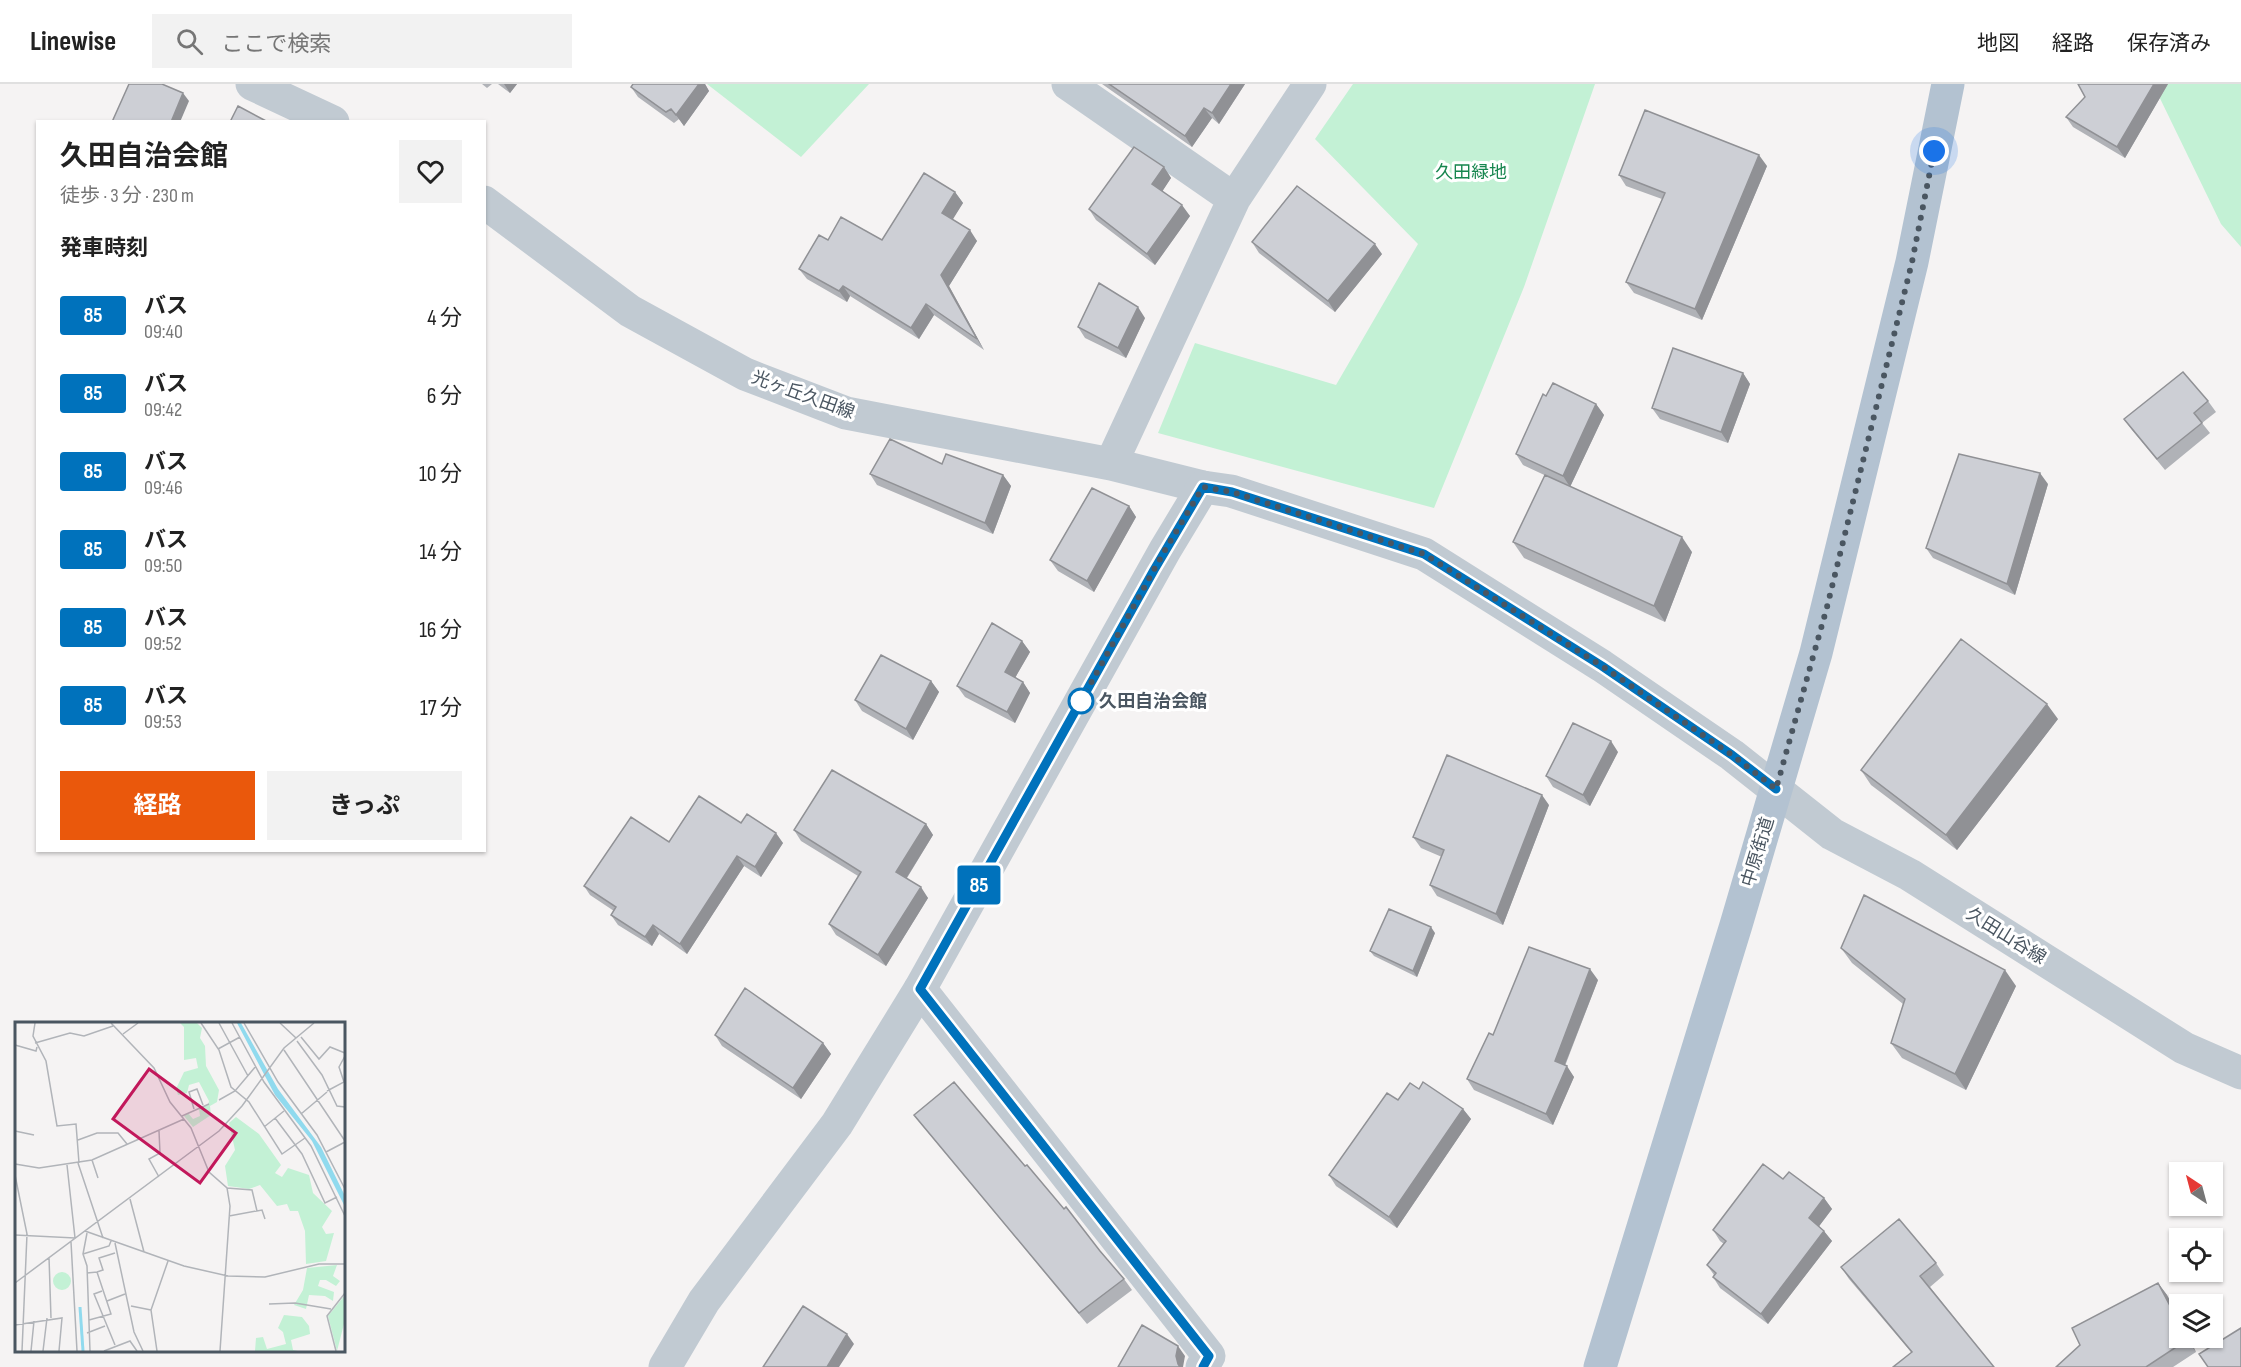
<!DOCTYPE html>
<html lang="ja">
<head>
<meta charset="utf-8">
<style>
	:root { --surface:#fff; --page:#f2f2f2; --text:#222; --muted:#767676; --line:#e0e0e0; --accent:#ea580c }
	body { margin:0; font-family:"Sofia Sans Condensed","Noto Sans JP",sans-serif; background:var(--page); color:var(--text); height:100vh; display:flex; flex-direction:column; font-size:22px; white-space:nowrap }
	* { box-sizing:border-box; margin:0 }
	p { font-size:20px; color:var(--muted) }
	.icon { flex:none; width:33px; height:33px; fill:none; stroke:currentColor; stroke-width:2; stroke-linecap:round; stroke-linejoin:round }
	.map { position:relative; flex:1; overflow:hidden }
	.panel { position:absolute; left:36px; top:36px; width:450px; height:732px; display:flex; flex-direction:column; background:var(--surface); border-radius:0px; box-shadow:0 2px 4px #0004 }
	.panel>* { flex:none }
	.badge { padding:0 12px; border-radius:4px; font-size:21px; line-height:39px }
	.needle { width:39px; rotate:324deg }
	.controls { position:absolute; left:2169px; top:1078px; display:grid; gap:12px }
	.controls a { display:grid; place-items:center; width:54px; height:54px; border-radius:0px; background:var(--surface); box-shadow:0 2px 4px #0004; font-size:30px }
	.you { position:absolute; width:30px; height:30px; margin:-15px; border:4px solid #fff; border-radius:50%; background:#1a73e8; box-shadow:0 0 0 9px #1a73e833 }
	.map>.badge { position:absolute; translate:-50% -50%; box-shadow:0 0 0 3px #fff }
	h2 { padding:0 24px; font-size:22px; line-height:54px }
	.round { display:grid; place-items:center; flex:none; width:63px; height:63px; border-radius:0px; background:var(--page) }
	.summary { display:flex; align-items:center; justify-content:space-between; height:102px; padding:0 24px }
	h1 { font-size:28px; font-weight:700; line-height:45px }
	.action { display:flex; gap:12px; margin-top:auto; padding:12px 24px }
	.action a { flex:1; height:69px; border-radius:0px; background:var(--accent); color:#fff; font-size:24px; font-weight:700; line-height:69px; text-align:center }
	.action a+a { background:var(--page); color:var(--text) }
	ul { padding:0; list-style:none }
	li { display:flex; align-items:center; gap:18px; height:78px; padding:0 24px }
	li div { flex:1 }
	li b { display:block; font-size:22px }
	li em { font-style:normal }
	li .badge { min-width:66px; font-weight:700; text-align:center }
	header { display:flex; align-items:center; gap:36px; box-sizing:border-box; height:84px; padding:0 30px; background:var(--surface); border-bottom:2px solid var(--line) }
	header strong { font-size:28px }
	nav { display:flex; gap:33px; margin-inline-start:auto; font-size:21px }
	.search { width:420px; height:54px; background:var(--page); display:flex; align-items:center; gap:15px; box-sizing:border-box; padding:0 21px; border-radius:0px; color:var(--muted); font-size:22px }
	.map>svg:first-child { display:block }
	.green { fill:#c3f1d5 }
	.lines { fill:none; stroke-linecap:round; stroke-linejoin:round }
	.minor { stroke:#c1cad2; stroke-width:33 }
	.tertiary { stroke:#c1cad2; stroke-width:33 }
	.primary { stroke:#b3c2d1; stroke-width:33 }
	.wall { fill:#b0b2b7 }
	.shaded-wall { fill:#909195 }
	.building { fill:#cdcfd5; stroke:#909195; stroke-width:1.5 }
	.line-casing { stroke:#fff; stroke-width:14 }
	.line { stroke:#0072bc; stroke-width:9 }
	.walk { stroke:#4a5661; stroke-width:6; stroke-dasharray:0 10.8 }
	.stop-dot { fill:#fff; stroke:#0072bc; stroke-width:3 }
	.labels { text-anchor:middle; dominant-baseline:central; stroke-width:6; stroke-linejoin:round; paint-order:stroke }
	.park-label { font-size:18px; fill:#17864f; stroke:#fff }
	.street-label { font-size:18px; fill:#4a5661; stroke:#fff }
	.stop-label { font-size:18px; font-weight:bold; fill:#4a5661; stroke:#fff; text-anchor:start }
	.inset-river { fill:none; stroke:#90daee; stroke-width:3 }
	.inset-road { fill:none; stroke:#b1b4b9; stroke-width:1.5 }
	.view { fill:#c2185b; fill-opacity:0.15; stroke:#c2185b; stroke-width:3 }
	.inset-edge { fill:none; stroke:#4a5661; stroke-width:3 }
</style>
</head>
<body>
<header>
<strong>Linewise</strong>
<div class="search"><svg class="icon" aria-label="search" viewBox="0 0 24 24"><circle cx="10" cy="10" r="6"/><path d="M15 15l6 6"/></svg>ここで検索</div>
<nav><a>地図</a><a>経路</a><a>保存済み</a></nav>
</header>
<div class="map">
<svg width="2241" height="1283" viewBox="0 0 2241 1283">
	<rect width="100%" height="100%" fill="#f5f3f3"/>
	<path class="green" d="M 707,0 L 869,0 L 801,73 Z
		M 1353,0 L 1595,0 L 1524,203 L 1434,424 L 1158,349 L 1195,259 L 1336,301 L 1418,160 L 1315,55 Z
		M 2153,0 L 2241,0 L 2241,163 L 2221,140 Z"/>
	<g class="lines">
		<path class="minor" d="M 252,0 L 333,38
			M 1068,0 L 1234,115
			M 484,118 L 630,227 L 745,290 L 846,329 L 1111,380 L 1203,403 L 1231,407 L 1424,470 L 1602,582 L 1732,671 L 1832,750 L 1910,791 L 2184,964 L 2241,989
			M 1111,380 L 1234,115 L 1310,0
			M 920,905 L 1209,1272 L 1202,1283"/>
		<path class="tertiary" d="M 665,1283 L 704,1217 L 837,1040 L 920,905 L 1165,466 L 1203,403"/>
		<path class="primary" d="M 1600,1283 L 1736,841 L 1816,569 L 1912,178 L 1948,0"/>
	</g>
	<path class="wall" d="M 482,0 L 492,0 L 487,4 Z
		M 498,0 L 517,0 L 510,9 Z
		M 633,0 L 705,0 L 709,7 L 684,42 L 679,35 L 674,39 L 638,13 L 631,3 Z
		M 1102,0 L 1245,0 L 1219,40 L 1212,34 L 1192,63 Z
		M 2078,0 L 2168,0 L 2125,74 L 2073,43 L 2066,33 L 2085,13 Z
		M 1767,82 L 1702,236 L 1634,209 L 1626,198 L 1662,115 L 1626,102 L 1619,91 Z
		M 1164,83 L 1171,94 L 1162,107 L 1190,132 L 1155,181 L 1096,136 L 1089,125 Z
		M 955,108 L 963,119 L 952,135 L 977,157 L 949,202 L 984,266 L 934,231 L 919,255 L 850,212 L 847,218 L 807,195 L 799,185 L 828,156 L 882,156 Z
		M 1252,158 L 1382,170 L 1335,228 L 1259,169 Z
		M 1145,234 L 1126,274 L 1085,254 L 1078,243 Z
		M 1743,289 L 1750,300 L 1728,359 L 1660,335 L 1652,324 Z
		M 1546,312 L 1596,320 L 1604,331 L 1570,403 L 1523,381 L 1516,370 Z
		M 2208,317 L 2216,328 L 2202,339 L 2210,349 L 2165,386 L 2132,346 L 2124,335 Z
		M 942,380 L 1003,391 L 1011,402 L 993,450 L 877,401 L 870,390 Z
		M 2048,400 L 2015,511 L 1933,474 L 1926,464 Z
		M 1129,422 L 1136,433 L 1094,508 L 1058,487 L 1050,476 Z
		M 1513,458 L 1692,468 L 1665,538 L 1524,474 Z
		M 1022,557 L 1030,568 L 1015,594 L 1023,598 L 1030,609 L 1015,639 L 965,613 L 957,602 Z
		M 931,597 L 939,608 L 913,656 L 862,627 L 855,616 Z
		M 2058,635 L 1957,766 L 1871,701 L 1861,686 Z
		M 1618,668 L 1590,722 L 1553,703 L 1546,692 Z
		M 1549,721 L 1503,841 L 1437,812 L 1430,801 L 1442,773 L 1421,764 L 1413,753 Z
		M 741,739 L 783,759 L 761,793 L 744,782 L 687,870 L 659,850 L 652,862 L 618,841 L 611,831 L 614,827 L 590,811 L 584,802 L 669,758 Z
		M 926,740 L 933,751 L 907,794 L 928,814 L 886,882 L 836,851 L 829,840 L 858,792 L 801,757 L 794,746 Z
		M 1435,849 L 1417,893 L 1374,872 L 1370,867 Z
		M 1841,864 L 2016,902 L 1966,1006 L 1902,974 L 1891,959 L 1903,920 L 1852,879 Z
		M 1598,896 L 1565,982 L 1574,993 L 1553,1041 L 1474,1006 L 1467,995 L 1493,951 Z
		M 715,951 L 823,959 L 831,970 L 801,1015 L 722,962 Z
		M 1419,1005 L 1463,1025 L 1471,1035 L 1397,1144 L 1336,1102 L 1329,1091 L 1398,1016 Z
		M 914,1031 L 1025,1082 L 1124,1195 L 1132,1206 L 1087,1240 L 922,1041 Z
		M 1783,1095 L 1824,1114 L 1832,1125 L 1819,1142 L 1832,1157 L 1768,1240 L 1720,1204 L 1713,1193 L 1714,1191 L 1707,1181 L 1724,1160 L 1720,1157 L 1713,1146 Z
		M 1936,1179 L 1944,1191 L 1930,1203 L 1994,1283 L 1911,1268 L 1849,1195 L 1841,1183 Z
		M 2158,1199 L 2167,1211 L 2180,1236 L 2180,1254 L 2189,1254 L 2196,1268 L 2173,1283 L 2056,1283 Z"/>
	<path class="shaded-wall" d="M 504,0 L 517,0 L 510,9 Z
		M 699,0 L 705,0 L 709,7 L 684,42 L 676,31 Z
		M 1231,0 L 1245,0 L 1219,40 L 1212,29 Z
		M 2154,0 L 2168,0 L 2125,74 L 2117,63 Z
		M 183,9 L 189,17 L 180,38 L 171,38 Z
		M 1204,24 L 1212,34 L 1192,63 L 1185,52 Z
		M 1759,71 L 1767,82 L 1702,236 L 1695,225 Z
		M 1164,83 L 1171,94 L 1160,111 L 1152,100 Z
		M 955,108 L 963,119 L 950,140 L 942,129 Z
		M 1182,121 L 1190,132 L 1155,181 L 1147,170 Z
		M 970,146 L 977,157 L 949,202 L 984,266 L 977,255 L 941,191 Z
		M 1375,160 L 1382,170 L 1335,228 L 1328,217 Z
		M 843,202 L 850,212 L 847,218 L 839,207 Z
		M 926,220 L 934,231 L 919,255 L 911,244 Z
		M 1138,223 L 1145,234 L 1126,274 L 1118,264 Z
		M 1743,289 L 1750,300 L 1728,359 L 1721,348 Z
		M 1596,320 L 1604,331 L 1570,403 L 1563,392 Z
		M 2040,389 L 2048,400 L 2015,511 L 2007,500 Z
		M 1003,391 L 1011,402 L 993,450 L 985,439 Z
		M 1129,422 L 1136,433 L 1094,508 L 1087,497 Z
		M 1682,453 L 1692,468 L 1665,538 L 1654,522 Z
		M 1022,557 L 1030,568 L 1012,599 L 1005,588 Z
		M 931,597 L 939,608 L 913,656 L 906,645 Z
		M 1023,598 L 1030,609 L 1015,639 L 1007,628 Z
		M 2047,620 L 2058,635 L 1957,766 L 1946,751 Z
		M 1611,657 L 1618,668 L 1590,722 L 1583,711 Z
		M 1542,711 L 1549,721 L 1503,841 L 1496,830 Z
		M 926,740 L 933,751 L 904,798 L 896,788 Z
		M 776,749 L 783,759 L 761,793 L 755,783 Z
		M 737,772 L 744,782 L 687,870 L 680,860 Z
		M 921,803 L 928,814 L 886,882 L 878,871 Z
		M 653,841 L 659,850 L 652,862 L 645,853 Z
		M 1431,843 L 1435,849 L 1417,893 L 1413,887 Z
		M 1590,885 L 1598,896 L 1562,988 L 1555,977 Z
		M 2005,886 L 2016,902 L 1966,1006 L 1955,990 Z
		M 823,959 L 831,970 L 801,1015 L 793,1004 Z
		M 1567,982 L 1574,993 L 1553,1041 L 1546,1030 Z
		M 1463,1025 L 1471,1035 L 1397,1144 L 1389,1133 Z
		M 1824,1114 L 1832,1125 L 1817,1145 L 1809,1134 Z
		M 1824,1147 L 1832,1157 L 1768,1240 L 1761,1230 Z
		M 2158,1199 L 2167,1211 L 2180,1236 L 2180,1241 Z
		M 847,1250 L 854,1260 L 839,1283 L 827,1283 Z
		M 2186,1254 L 2189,1254 L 2196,1268 Z
		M 1178,1262 L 1185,1272 L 1183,1283 L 1179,1283 L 1178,1280 L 1176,1272 Z"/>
	<path class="building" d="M 129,0 L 162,0 L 183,9 L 171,38 L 112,38 Z
		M 633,0 L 699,0 L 676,31 L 671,25 L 666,28 L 631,3 Z
		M 1109,0 L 1231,0 L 1212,29 L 1204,24 L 1185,52 Z
		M 2078,0 L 2154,0 L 2117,63 L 2066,33 L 2085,13 Z
		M 238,22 L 268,38 L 230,38 Z
		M 1645,26 L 1759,71 L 1695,225 L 1626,198 L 1665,109 L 1619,91 Z
		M 1134,63 L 1164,83 L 1152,100 L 1182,121 L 1147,170 L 1089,125 Z
		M 924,89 L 955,108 L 942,129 L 970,146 L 941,191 L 977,255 L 926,220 L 911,244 L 843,202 L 839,207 L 799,185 L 819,151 L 828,156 L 841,133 L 882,156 Z
		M 1297,102 L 1375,160 L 1328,217 L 1252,158 Z
		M 1099,199 L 1138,223 L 1118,264 L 1078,243 Z
		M 1673,264 L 1743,289 L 1721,348 L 1652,324 Z
		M 2183,288 L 2208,317 L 2194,329 L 2202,339 L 2157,375 L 2124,335 Z
		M 1553,299 L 1596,320 L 1563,392 L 1516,370 L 1543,310 L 1546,312 Z
		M 890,355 L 942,380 L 946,370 L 1003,391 L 985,439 L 870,390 Z
		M 1959,370 L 2040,389 L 2007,500 L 1926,464 Z
		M 1545,391 L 1682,453 L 1654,522 L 1513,458 Z
		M 1092,404 L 1129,422 L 1087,497 L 1050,476 Z
		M 992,539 L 1022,557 L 1005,588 L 1023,598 L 1007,628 L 957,602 Z
		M 1961,555 L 2047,620 L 1946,751 L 1861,686 Z
		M 881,571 L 931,597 L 906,645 L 855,616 Z
		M 1573,639 L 1611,657 L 1583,711 L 1546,692 Z
		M 1447,671 L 1542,711 L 1496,830 L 1430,801 L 1444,766 L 1413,753 Z
		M 832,686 L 926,740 L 896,788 L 921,803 L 878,871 L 829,840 L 861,788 L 794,746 Z
		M 699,712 L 741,739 L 747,730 L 776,749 L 755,783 L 737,772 L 680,860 L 653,841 L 645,853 L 611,831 L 616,823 L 584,802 L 631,733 L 669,758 Z
		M 1864,811 L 2005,886 L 1955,990 L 1891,959 L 1905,915 L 1841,864 Z
		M 1389,825 L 1431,843 L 1413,887 L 1370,867 Z
		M 1529,863 L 1590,885 L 1555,977 L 1567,982 L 1546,1030 L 1467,995 L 1489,949 L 1493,951 Z
		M 745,904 L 823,959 L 793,1004 L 715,951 Z
		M 954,998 L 1025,1082 L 1027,1081 L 1064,1125 L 1066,1123 L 1100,1167 L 1124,1195 L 1079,1229 L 914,1031 Z
		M 1423,998 L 1463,1025 L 1389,1133 L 1329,1091 L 1387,1009 L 1398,1016 L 1410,999 L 1419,1005 Z
		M 1763,1080 L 1783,1095 L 1789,1088 L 1824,1114 L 1809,1134 L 1824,1147 L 1761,1230 L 1713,1193 L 1716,1189 L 1707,1181 L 1726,1157 L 1713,1146 Z
		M 1899,1135 L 1936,1179 L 1920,1192 L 1994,1283 L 1893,1283 L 1912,1268 L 1841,1183 Z
		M 2158,1199 L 2180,1241 L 2180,1254 L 2186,1254 L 2187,1256 L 2146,1283 L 2056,1283 L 2080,1261 L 2072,1244 Z
		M 803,1222 L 847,1250 L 827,1283 L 763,1283 Z
		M 1142,1241 L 1178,1262 L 1176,1272 L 1178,1280 L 1180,1283 L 1118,1283 Z
		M 2241,1244 L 2241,1283 L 2208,1283 L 2199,1270 Z"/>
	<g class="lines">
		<defs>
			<path id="line" d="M 1203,1283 L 1209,1272 L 920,905 L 1154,486 L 1203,403 L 1232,408 L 1424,470 L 1602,582 L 1732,671 L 1776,705"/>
		</defs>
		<use href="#line" class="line-casing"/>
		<use href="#line" class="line"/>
		<path class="walk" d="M 1081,617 L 1165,466 L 1203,403 L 1232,408 L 1424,470 L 1602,582 L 1732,671 L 1776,705 L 1827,523 L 1912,178 L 1934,67"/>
	</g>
	<circle class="stop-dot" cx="1081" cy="617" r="12"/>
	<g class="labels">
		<g class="park-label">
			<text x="1471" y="88">久田緑地</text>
		</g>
		<g class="street-label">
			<text transform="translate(803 311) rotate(20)">光ヶ丘久田線</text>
			<text transform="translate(1758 768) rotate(-73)">中原街道</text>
			<text transform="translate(2006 852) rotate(32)">久田山谷線</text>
		</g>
		<g class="stop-label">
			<text x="1099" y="617">久田自治会館</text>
		</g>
	</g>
	<g transform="translate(15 938)">
		<rect width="330" height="330" fill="#f5f3f3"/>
		<path d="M 165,1 L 182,1 L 187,6 L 185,16 L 190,24 L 191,44 L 204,68 L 202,80 L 195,84 L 196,93 L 178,105 L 169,94 L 173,91 L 178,97 L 185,94 L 184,87 L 193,83 L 194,79 L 184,60 L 174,63 L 172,71 L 163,73 L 161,67 L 169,50 L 183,46 L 181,36 L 169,38 L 169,5 ZM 221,95 L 244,112 L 266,143 L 260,151 L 267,155 L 273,146 L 294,153 L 298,171 L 317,189 L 307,205 L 311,212 L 319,211 L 311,239 L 291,242 L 290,209 L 283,189 L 275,189 L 272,182 L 262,184 L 245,163 L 234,167 L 213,164 L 210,144 L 220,128 L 214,101 ZM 322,243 L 318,254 L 325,259 L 321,264 L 311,258 L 305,258 L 303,264 L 319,270 L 318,279 L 310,274 L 294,273 L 291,287 L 279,283 L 288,268 L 292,246 ZM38 259a9 9 0 1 1 18 0a9 9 0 1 1-18 0ZM 330,273 L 330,298 L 322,329 L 313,294 ZM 269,293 L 287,295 L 294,304 L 295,312 L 276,318 L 278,328 L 283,329 L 240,329 L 241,316 L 248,315 L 252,327 L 271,322 L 268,310 L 263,306 Z" fill="#c3f1d5"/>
		<path d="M 222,1 L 226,1 L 263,67 L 306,125 L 330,174 L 330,185 L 297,119 L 260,73 Z" fill="#90daee"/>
		<path class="inset-river" d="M 65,285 L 68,329"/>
		<path class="inset-road" d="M 20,1 L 18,14 L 31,39 L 42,104 L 61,102 L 64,141M 96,1 L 139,46 L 155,80 L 176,106 L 194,150 L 212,166 L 215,184 L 205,329M 186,1 L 204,28 L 216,65 L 234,80 L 267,132 L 290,116M 204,1 L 233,54M 217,1 L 249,60 L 296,124 L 330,194M 229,1 L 263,60 L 302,113 L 330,167M 265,1 L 281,16M 108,12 L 123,1M 286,15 L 304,37 L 315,25 L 330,31M 282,19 L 307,53 L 322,84 L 330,85M 20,21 L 55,11 L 69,14 L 98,4M 0,23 L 21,29 L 22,25M 203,27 L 225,15M 269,28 L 330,119M 312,69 L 329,60 L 324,45 L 330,34M 204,78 L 220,69 L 241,44M 179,87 L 174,70 L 182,67 L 188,83M 286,92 L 312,70M 167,94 L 194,82M 260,96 L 287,132 L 310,181 L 322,175M 249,105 L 269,89M 0,109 L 19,113M 144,109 L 145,131 L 134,137 L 144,155M 63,118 L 82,111 L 103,111 L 112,122M 311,130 L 330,120M 77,138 L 83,156M 63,141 L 88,216M 0,142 L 24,146 L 77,138 L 169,97M 0,153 L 12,212 L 7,329M 212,166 L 237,168 L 242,189M 115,177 L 129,230M 214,194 L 247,188 L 250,197M 70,209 L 169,244 L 213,254 L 250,255 L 304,242 L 330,242M 72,211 L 68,232 L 72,244 L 75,329M 0,213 L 60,216 L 52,143M 56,220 L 62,329M 100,221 L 119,310 L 128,329M 68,232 L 94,224 L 96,219M 34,235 L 36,296M 82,250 L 88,248 L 84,236 L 100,231M 72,251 L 82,250 L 96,292 L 74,298M 0,261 L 204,109 L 227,84 L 269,26 L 299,1M 87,269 L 79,272 L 100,323M 92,279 L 110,272M 254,282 L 280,281 L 316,287M 116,284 L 136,288M 0,303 L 47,296 L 44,329M 72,311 L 90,304M 16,329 L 19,299M 28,329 L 32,296M 89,329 L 115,319 L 122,329M 142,329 L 136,288 L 153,239M 321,329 L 312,294 L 330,271"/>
		<path class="view" d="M 134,47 L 221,111 L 185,161 L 98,97 Z"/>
		<rect width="330" height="330" class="inset-edge"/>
	</g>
</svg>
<div class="controls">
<a><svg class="needle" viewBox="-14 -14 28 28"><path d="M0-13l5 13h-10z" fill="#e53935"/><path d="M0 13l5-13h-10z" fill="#767676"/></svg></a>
<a><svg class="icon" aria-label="locate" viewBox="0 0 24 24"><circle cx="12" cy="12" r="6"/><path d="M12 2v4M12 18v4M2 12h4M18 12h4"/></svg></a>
<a><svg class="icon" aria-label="layers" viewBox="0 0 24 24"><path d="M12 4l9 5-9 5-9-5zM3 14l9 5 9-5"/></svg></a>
</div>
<div class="you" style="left:1934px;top:67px"></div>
<b class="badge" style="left:979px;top:801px;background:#0072bc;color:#fff">85</b>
<section class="panel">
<div class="summary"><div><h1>久田自治会館</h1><p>徒歩 · 3 分 · 230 m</p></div><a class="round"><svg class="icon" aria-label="heart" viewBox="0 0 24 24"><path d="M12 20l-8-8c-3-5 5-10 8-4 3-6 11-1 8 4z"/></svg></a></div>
<h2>発車時刻</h2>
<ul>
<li><span class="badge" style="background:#0072bc;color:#fff">85</span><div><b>バス</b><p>09:40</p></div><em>4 分</em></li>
<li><span class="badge" style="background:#0072bc;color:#fff">85</span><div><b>バス</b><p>09:42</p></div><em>6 分</em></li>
<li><span class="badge" style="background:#0072bc;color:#fff">85</span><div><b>バス</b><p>09:46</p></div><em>10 分</em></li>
<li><span class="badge" style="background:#0072bc;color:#fff">85</span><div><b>バス</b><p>09:50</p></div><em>14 分</em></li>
<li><span class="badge" style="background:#0072bc;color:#fff">85</span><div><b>バス</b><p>09:52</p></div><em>16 分</em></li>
<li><span class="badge" style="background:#0072bc;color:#fff">85</span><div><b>バス</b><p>09:53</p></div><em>17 分</em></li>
</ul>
<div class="action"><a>経路</a><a>きっぷ</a></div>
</section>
</div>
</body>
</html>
